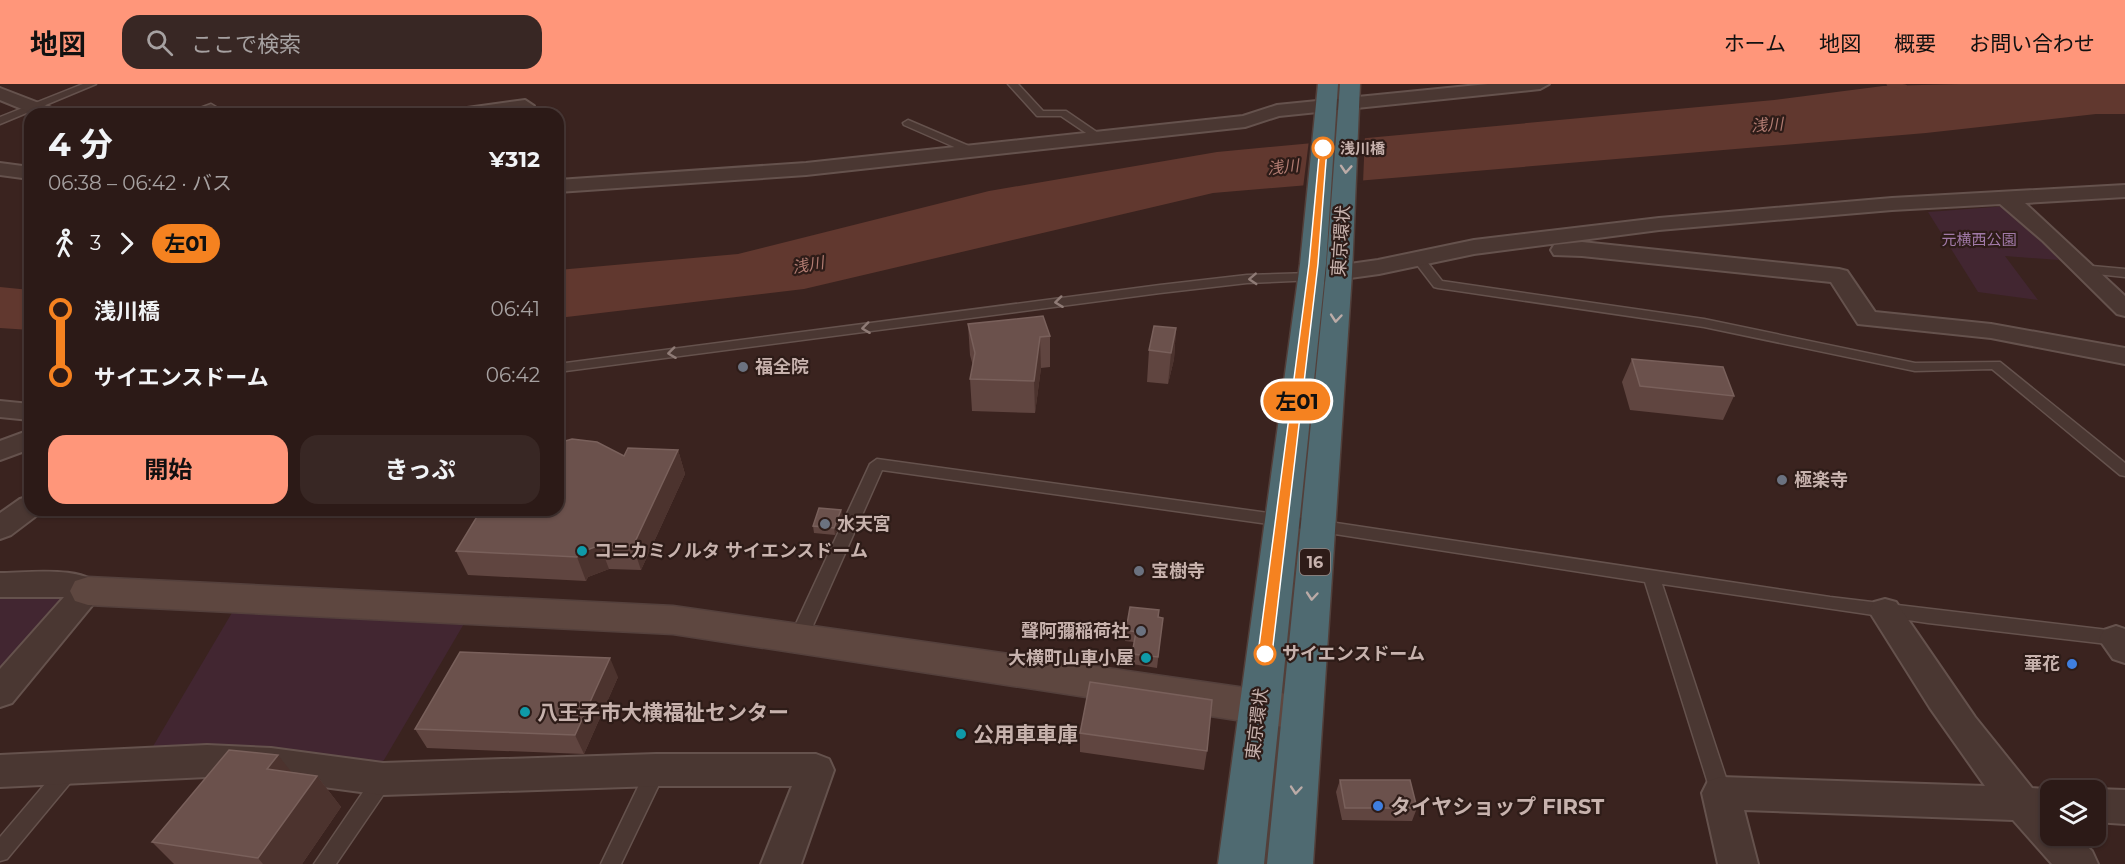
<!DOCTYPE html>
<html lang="ja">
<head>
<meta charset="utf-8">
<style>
	:root { --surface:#2c1a17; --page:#382724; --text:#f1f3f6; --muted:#a6a1a1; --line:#483836; --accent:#ff967a }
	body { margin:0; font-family:Montserrat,"Noto Sans JP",sans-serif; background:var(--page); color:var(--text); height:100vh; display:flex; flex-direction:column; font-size:22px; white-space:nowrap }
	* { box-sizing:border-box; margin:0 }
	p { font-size:20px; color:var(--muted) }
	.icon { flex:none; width:33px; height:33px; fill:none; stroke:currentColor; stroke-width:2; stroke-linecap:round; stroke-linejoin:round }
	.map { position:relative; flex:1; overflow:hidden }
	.sheet { position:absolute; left:24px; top:24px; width:540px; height:408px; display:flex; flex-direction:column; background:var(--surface); border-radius:18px; box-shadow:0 2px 4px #0004,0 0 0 2px var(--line) }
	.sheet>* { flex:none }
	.badge { padding:0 12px; border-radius:20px; font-size:21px; line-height:39px }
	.fabs { position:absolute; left:2040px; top:696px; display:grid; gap:12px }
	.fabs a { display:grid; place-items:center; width:66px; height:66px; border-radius:12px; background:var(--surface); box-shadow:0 2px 4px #0004,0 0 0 2px var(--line); font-size:30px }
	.map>.badge { position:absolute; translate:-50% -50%; box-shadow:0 0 0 3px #fff }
	.legs { display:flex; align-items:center; gap:9px; height:66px; padding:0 24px; font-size:20px }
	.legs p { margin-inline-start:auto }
	.head { display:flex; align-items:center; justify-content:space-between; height:102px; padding:0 24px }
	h1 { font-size:33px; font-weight:700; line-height:45px }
	.cta { display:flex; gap:12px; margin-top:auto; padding:12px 24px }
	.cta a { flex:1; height:69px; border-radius:18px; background:var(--accent); color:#111; font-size:24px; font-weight:700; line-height:69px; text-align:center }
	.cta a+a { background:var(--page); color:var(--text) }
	ul { padding:0 24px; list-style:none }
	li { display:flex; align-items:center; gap:21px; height:66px; font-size:22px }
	li i { display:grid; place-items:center; width:9px; height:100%; margin:0 8px; background:currentColor }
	li i::after { content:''; width:15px; height:15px; margin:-8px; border:4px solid; border-radius:50%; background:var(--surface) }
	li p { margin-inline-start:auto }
	li:first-child i { background:linear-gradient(#0000 50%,currentColor 0) }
	li:last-child i { background:linear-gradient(currentColor 50%,#0000 0) }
	header { display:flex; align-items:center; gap:36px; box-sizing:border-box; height:84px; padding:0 30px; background:var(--accent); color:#111 }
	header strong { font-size:28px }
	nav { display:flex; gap:33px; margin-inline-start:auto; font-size:21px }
	.search { width:420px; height:54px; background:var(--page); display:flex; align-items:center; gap:15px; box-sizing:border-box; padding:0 21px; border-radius:18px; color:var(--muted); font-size:22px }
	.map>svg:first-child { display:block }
	.green { fill:#422631 }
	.water { fill:#61382f }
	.pier { fill:#3a231f }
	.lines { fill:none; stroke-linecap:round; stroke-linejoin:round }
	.stream { stroke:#61382f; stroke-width:5 }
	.lane-casing { stroke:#65524d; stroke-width:3 }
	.street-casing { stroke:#65524d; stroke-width:4 }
	.secondary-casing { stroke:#54403c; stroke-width:3 }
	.highway-casing { stroke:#523f3a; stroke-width:3 }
	.lane { fill:#4a3732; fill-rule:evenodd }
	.street { fill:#4a3732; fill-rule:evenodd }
	.secondary { fill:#5e4740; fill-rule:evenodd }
	.highway { fill:#4f6a71; fill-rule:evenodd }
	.wall { fill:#604540 }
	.shaded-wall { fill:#4c332e }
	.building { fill:#6b514c; stroke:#79605b; stroke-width:1.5 }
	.oneway { stroke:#bbaba7 }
	.oneway2 { stroke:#8f7b76 }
	.line-1 { fill:#f58220; stroke:#fff; stroke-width:1.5 }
	.stop-1-dot { fill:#fff; stroke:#f58220; stroke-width:3 }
	.worship-dot { fill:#6b7280; stroke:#2e1c18; stroke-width:2 }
	.culture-dot { fill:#0f9aa8; stroke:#2e1c18; stroke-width:2 }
	.shop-dot { fill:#3f7fe0; stroke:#2e1c18; stroke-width:2 }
	.labels { text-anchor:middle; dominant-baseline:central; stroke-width:4.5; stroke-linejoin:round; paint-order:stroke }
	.far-stop-label { font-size:15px; font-weight:bold; fill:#c7b2ad; stroke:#2e1c18; text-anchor:start }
	.far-park-label { font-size:15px; fill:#a17aa8; stroke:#2e1c18 }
	.far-water-label { font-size:16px; font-style:italic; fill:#b27c72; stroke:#2e1c18 }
	.shield { fill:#2e1c18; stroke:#998580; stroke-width:1.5 }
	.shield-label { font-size:16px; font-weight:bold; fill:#c7b2ad }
	.street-label { font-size:18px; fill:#c7b2ad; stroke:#2e1c18 }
	.poi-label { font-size:18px; font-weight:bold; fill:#c7b2ad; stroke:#2e1c18; text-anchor:start }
	.stop-label { font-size:18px; font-weight:bold; fill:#c7b2ad; stroke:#2e1c18; text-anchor:start }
	.near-poi-label { font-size:21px; font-weight:bold; fill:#c7b2ad; stroke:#2e1c18; text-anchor:start }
</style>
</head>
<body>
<header>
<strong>地図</strong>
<div class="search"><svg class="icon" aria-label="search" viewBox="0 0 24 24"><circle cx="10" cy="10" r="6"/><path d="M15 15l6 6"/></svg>ここで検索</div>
<nav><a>ホーム</a><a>地図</a><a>概要</a><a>お問い合わせ</a></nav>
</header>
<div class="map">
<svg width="2125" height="780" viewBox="0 0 2125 780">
	<rect width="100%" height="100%" fill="#3a231f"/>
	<path class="green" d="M 2007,122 L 2025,134 L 2059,176 L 2005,172 L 2038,216 L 1978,208 L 1928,128 Z
		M 0,501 L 79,501 L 0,609 Z
		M 233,527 L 465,538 L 374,693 L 142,681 Z"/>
	<path class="water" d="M 1960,0 L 2125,0 L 2125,30 L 2096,30 L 1926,49 L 1213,109 L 804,205 L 558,234 L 558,186 L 738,170 L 989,107 L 1217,68 L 1774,16 L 1883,2 Z
		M 0,203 L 30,206 L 30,246 L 0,244 Z"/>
	<path class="pier" d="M 1365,51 L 1363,99 L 1303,104 L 1309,56 Z"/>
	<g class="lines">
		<path class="stream" d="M 1889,0 L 1905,3"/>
		<defs>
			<path id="lane" d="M 83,0 L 96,0 L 0,40 L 0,33 Z
				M 1008,0 L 1018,0 L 1043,27 L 1066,27 L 1104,53 L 1095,55 L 1061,32 L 1037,32 Z
				M 211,20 L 216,23 L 214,25 L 199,30 L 184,30 Z
				M 908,36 L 976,65 L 977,67 L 968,69 L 904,41 L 903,39 Z
				M 1417,169 L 1421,170 L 1442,197 L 1704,235 L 1915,279 L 2000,278 L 2125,379 L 2125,392 L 2120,391 L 1992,285 L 1915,287 L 1704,243 L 1438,204 L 1434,203 L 1411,173 Z
				M 2081,181 L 2125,185 L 2125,193 L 2077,188 L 2075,185 Z
				M 1311,189 L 1317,193 L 1315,196 L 1247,199 L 1160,209 L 558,288 L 558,280 L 1160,201 L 1247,191 Z
				M 877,375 L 1283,431 L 1830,513 L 2125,548 L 2125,562 L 1928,539 L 1662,500 L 1731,709 L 1728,715 L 1721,718 L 1714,715 L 1711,709 L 1645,498 L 1283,442 L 882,386 L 807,555 L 804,560 L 798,562 L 792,560 L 789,555 L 870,380 Z
				M 69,678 L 76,680 L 79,686 L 76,692 L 7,775 L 0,777 L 0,753 L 62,680 Z
				M 656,678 L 663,680 L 666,686 L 621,780 L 601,780 L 649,680 Z
				M 383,687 L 390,689 L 393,695 L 390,701 L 336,780 L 314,780 L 376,689 Z"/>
			<path id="street" d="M 1488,0 L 1549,0 L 1540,5 L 1279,32 L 1245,43 L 806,91 L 558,108 L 558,96 L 806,79 L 1243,32 L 1277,21 Z
				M 0,4 L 57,26 L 59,30 L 34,30 L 0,16 Z
				M 525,16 L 534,22 L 532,26 L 507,30 L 458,30 L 467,24 Z
				M 0,79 L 30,83 L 30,95 L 0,91 Z
				M 2125,101 L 2125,113 L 2025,119 L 2125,212 L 2125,232 L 2117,230 L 2043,157 L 2000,120 L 1892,126 L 1659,146 L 1474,170 L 1379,190 L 1314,199 L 1306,197 L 1302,192 L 1306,187 L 1314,185 L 1378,176 L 1474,156 L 1659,134 L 1892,114 Z
				M 1582,158 L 1839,185 L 1847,187 L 1875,228 L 1991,240 L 2125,264 L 2125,280 L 1991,254 L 1858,240 L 1831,198 L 1582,172 L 1554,171 L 1551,166 L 1554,161 Z
				M 0,317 L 30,320 L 30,336 L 0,333 Z
				M 30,346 L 30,365 L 0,376 L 0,357 Z
				M 30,412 L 30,426 L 42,426 L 40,429 L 11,451 L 0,455 L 0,429 L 20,415 Z
				M 0,489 C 28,489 89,480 104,507 L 12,619 L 0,623 L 0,585 L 64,513 L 0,513 Z
				M 1885,515 L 1896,518 L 1975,633 L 2032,704 L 2056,706 L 2050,706 L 2050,752 L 2076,752 L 2092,767 L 2098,780 L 2052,780 L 2013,736 L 1744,726 L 1758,780 L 1718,780 L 1702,709 L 1708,697 L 1721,693 L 1985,702 L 1930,624 L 1869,527 L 1874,518 Z
				M 2116,542 L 2125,545 L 2125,579 L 2113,575 L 2099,555 L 2104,546 Z
				M 207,661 L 271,664 L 383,679 L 656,670 L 816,670 L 829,675 L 834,686 L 801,780 L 761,780 L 792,702 L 656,702 L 383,711 L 271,696 L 207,693 L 0,703 L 0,671 Z
				M 2096,705 L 2125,706 L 2125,740 L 2096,738 L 2096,706 L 2093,706 Z"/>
			<path id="secondary" d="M 88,493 L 673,522 L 1302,612 L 1316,617 L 1322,629 L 1316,641 L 1302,646 L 673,550 L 88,521 L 75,517 L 70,507 L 75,497 Z"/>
			<path id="highway" d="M 1318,0 L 1338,0 L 1326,180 L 1264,780 L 1218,780 L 1300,180 Z
				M 1340,0 L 1360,0 L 1352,189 L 1313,780 L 1267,780 L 1326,189 Z"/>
		</defs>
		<use href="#lane" class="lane-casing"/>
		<use href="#street" class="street-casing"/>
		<use href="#secondary" class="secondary-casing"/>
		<use href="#highway" class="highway-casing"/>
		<use href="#lane" class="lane"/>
		<use href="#street" class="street"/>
		<use href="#secondary" class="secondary"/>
		<use href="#highway" class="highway"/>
	</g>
	<path class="wall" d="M 968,240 L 1050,252 L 1050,283 L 1041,284 L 1035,329 L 972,327 L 970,295 L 973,282 L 970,271 Z
		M 1176,244 L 1174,275 L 1168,300 L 1147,298 L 1149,266 Z
		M 1632,275 L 1734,312 L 1723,336 L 1630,326 L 1622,298 Z
		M 678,366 L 685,390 L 641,486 L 609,485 L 588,493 L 586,497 L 468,491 L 456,467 L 558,426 L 624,372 Z
		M 841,426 L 843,433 L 835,451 L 814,449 L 813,442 Z
		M 1158,533 L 1163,534 L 1157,584 L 1132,580 L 1134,558 L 1125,557 L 1126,546 Z
		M 618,593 L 584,670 L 427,664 L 415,645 Z
		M 1080,649 L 1207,667 L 1204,686 L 1080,668 Z
		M 292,688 L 317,692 L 341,723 L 302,780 L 174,780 L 152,758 Z
		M 1340,696 L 1417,724 L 1412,737 L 1342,736 L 1336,708 Z"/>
	<path class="shaded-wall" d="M 1176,244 L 1174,275 L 1168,300 L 1171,269 Z
		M 1040,253 L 1041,284 L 1035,329 L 1034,297 Z
		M 678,366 L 685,390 L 641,486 L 633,462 Z
		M 841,426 L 843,433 L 835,451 L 834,444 Z
		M 600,461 L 609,485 L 588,493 L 586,497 L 577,473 L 579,469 Z
		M 610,574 L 618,593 L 584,670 L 575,651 Z
		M 278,671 L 303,703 L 267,685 Z
		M 317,692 L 341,723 L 302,780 L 263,780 L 258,774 Z"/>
	<path class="building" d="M 1043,232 L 1050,252 L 1040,253 L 1034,297 L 970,295 L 975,269 L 968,240 Z
		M 1154,242 L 1176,244 L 1171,269 L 1149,266 Z
		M 1632,275 L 1723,283 L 1734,312 L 1640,302 Z
		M 572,355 L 597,358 L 624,372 L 628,364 L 678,366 L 633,462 L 600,461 L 579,469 L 577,473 L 456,467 L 481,426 L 558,426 L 558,359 Z
		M 819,424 L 841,426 L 834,444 L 813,442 Z
		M 1130,523 L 1159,526 L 1158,533 L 1163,534 L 1158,573 L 1132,570 L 1136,548 L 1126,546 Z
		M 460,568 L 610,574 L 575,651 L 415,645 Z
		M 1090,598 L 1212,616 L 1207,667 L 1080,649 Z
		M 229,666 L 278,671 L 267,685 L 317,692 L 258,774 L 152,758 Z
		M 1340,696 L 1410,696 L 1417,724 L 1345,724 Z"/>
	<defs><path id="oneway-chevron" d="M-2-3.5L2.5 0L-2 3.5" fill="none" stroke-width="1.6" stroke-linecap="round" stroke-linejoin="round" transform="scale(1.5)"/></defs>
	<g class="oneway">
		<use href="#oneway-chevron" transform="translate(1346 85) rotate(94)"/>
		<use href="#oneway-chevron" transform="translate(1336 234) rotate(95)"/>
		<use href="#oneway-chevron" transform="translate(1312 512) rotate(95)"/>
		<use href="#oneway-chevron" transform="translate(1296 706) rotate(95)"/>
	</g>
	<g class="oneway2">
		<use href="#oneway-chevron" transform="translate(1253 195) rotate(177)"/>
		<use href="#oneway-chevron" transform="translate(1059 218) rotate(173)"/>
		<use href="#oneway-chevron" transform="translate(866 244) rotate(173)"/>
		<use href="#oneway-chevron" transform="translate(672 269) rotate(173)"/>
	</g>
	<path class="line-1" d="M 1320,62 L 1327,64 L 1318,180 L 1272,570 L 1265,575 L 1258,570 L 1309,180 Z"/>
	<g class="stop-1-dot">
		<circle cx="1323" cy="64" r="10"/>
		<circle cx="1265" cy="570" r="10"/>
	</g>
	<g class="worship-dot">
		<circle cx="743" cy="283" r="6"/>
		<circle cx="1782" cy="396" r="6"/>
		<circle cx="825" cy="440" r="6"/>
		<circle cx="1139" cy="487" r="6"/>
		<circle cx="1141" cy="547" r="6"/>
	</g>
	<g class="culture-dot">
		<circle cx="582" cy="467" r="6"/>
		<circle cx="1146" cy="574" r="6"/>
		<circle cx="525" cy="628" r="6"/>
		<circle cx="961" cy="650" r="6"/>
	</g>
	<g class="shop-dot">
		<circle cx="2072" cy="580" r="6"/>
		<circle cx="1378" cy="722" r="6"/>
	</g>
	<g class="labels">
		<g class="far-stop-label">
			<text x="1340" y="64">浅川橋</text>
		</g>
		<g class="far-park-label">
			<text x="1979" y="155">元横西公園</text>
		</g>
		<g class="far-water-label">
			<text transform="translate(1767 41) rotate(-4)">浅川</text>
			<text transform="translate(1283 83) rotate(-6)">浅川</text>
			<text transform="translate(808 181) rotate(-10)">浅川</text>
		</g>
		<rect class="shield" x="1300" y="465" width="30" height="26" rx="4.5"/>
		<g class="shield-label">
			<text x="1315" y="478">16</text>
		</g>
		<g class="street-label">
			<text transform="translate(1341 157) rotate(-86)">東京環状</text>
			<text transform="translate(1257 640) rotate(-83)">東京環状</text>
		</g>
		<g class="poi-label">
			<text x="755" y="283">福全院</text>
			<text x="1794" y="396">極楽寺</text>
			<text x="837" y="440">水天宮</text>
			<text x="594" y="467">コニカミノルタ サイエンスドーム</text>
			<text x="1151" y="487">宝樹寺</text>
			<text x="1129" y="547" text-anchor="end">聲阿彌稲荷社</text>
			<text x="1134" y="574" text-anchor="end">大横町山車小屋</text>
			<text x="2060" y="580" text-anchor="end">華花</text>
		</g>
		<g class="stop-label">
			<text x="1282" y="570">サイエンスドーム</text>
		</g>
		<g class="near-poi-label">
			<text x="537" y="628">八王子市大横福祉センター</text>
			<text x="973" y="650">公用車車庫</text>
			<text x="1390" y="722">タイヤショップ FIRST</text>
		</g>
	</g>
</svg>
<div class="fabs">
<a><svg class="icon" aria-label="layers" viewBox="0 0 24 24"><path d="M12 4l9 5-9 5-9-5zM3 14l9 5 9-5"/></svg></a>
</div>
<b class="badge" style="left:1297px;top:317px;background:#f58220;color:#111">左01</b>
<section class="sheet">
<div class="head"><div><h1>4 分</h1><p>06:38 – 06:42 · バス</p></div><b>¥312</b></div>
<div class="legs"><svg class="icon" aria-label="walk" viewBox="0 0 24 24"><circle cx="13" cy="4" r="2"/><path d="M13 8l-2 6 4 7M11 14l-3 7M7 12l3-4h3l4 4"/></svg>3<svg class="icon" aria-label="forward" viewBox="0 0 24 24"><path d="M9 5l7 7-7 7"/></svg><b class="badge" style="background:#f58220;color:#111">左01</b></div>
<ul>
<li><i style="color:#f58220"></i><b>浅川橋</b><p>06:41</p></li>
<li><i style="color:#f58220"></i><b>サイエンスドーム</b><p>06:42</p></li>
</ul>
<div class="cta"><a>開始</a><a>きっぷ</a></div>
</section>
</div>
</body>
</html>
